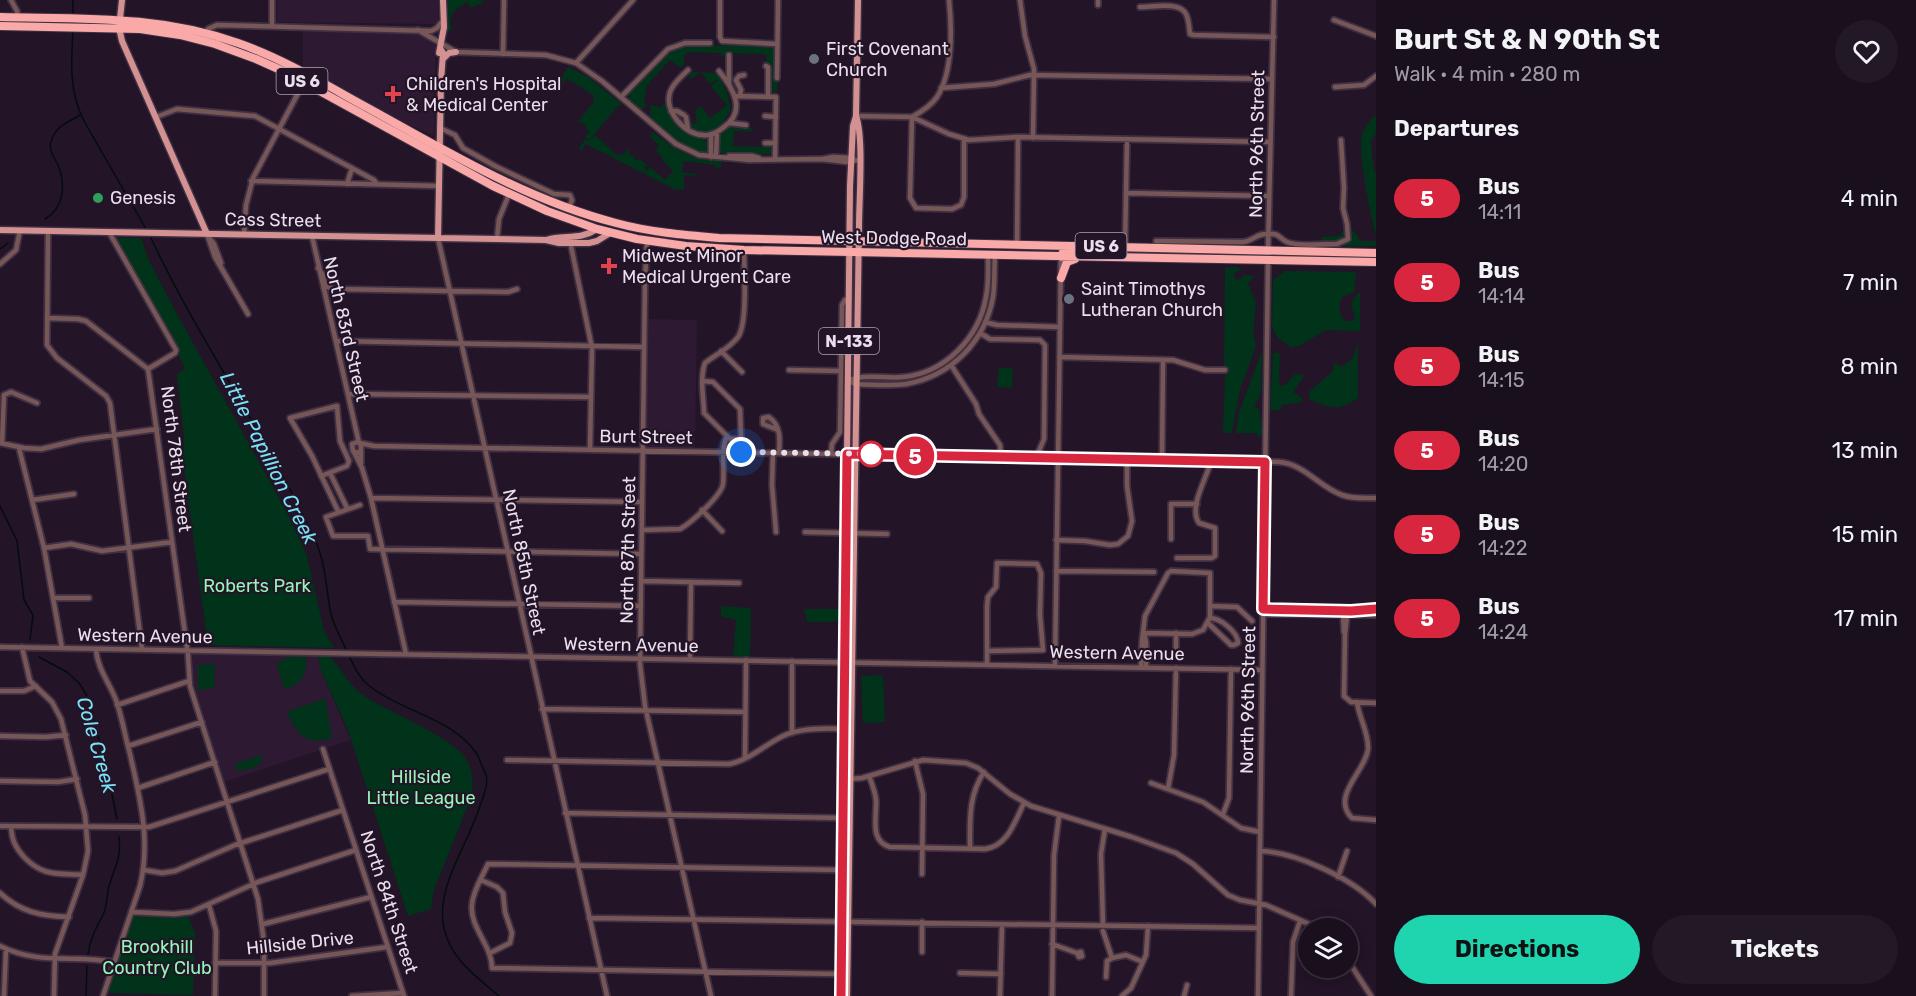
<!DOCTYPE html>
<html lang="en">
<head>
<meta charset="utf-8">
<style>
	:root { --surface:#1a0f1d; --page:#231826; --text:#f1f3f6; --muted:#9f9ca4; --line:#382f3b; --accent:#1fd5b0 }
	body { margin:0; font-family:Rubik,sans-serif; background:var(--page); color:var(--text); height:100vh; display:flex; flex-direction:column; font-size:22px; white-space:nowrap }
	* { box-sizing:border-box; margin:0 }
	p { font-size:20px; color:var(--muted) }
	.icon { flex:none; width:33px; height:33px; fill:none; stroke:currentColor; stroke-width:2; stroke-linecap:round; stroke-linejoin:round }
	.map { position:relative; flex:1; overflow:hidden }
	.drawer { display:flex; flex-direction:column; background:var(--surface); width:540px }
	.drawer>* { flex:none }
	.badge { padding:0 12px; border-radius:20px; font-size:21px; line-height:39px }
	.tools { position:absolute; left:1298px; top:918px; display:grid; gap:12px }
	.tools a { display:grid; place-items:center; width:60px; height:60px; border-radius:50%; background:var(--surface); box-shadow:0 3px 15px #0003,0 0 0 2px var(--line); font-size:30px }
	.you { position:absolute; width:30px; height:30px; margin:-15px; border:4px solid #fff; border-radius:50%; background:#1a73e8; box-shadow:0 0 0 9px #1a73e833 }
	.map>.badge { position:absolute; translate:-50% -50%; box-shadow:0 0 0 3px #fff }
	h2 { padding:0 18px; font-size:22px; line-height:54px }
	.round { display:grid; place-items:center; flex:none; width:63px; height:63px; border-radius:32px; background:var(--page) }
	.head { display:flex; align-items:center; justify-content:space-between; height:102px; padding:0 18px }
	h1 { font-size:28px; font-weight:700; line-height:45px }
	.cta { display:flex; gap:12px; margin-top:auto; padding:12px 18px }
	.cta a { flex:1; height:69px; border-radius:36px; background:var(--accent); color:#111; font-size:24px; font-weight:700; line-height:69px; text-align:center }
	.cta a+a { background:var(--page); color:var(--text) }
	ul { padding:0; list-style:none }
	li { display:flex; align-items:center; gap:18px; height:84px; padding:0 18px }
	li div { flex:1 }
	li b { display:block; font-size:22px }
	li em { font-style:normal }
	li .badge { min-width:66px; font-weight:700; text-align:center }
	main { display:flex; flex:1; min-height:0 }
	.map>svg:first-child { display:block }
	.built { fill:#2d1932 }
	.green { fill:#003319 }
	.lines { fill:none; stroke-linecap:round; stroke-linejoin:round }
	.stream { stroke:#030d0f; stroke-width:1.5 }
	.minor-casing { stroke:#3f3043; stroke-width:8 }
	.major-casing { stroke:#3f3043; stroke-width:9 }
	.highway-casing { stroke:#3f3043; stroke-width:10 }
	.minor { stroke:#765656; stroke-width:4.5 }
	.major { stroke:#d49191; stroke-width:6 }
	.highway { stroke:#faa9a9; stroke-width:8 }
	.line-casing { stroke:#fff; stroke-width:14 }
	.line { stroke:#d7263d; stroke-width:9 }
	.walk { stroke:#eadfed; stroke-width:6; stroke-dasharray:0 10.8 }
	.worship-dot { fill:#6b7280; stroke:#231427; stroke-width:2 }
	.health-dot { fill:#e0444e; stroke:#231427; stroke-width:2 }
	.leisure-dot { fill:#2e9e5b; stroke:#231427; stroke-width:2 }
	.stop-dot { fill:#fff; stroke:#d7263d; stroke-width:3 }
	.labels { text-anchor:middle; dominant-baseline:central; stroke-width:4.5; stroke-linejoin:round; paint-order:stroke }
	.shield { fill:#231427; stroke:#aea2b2; stroke-width:1.5 }
	.shield-label { font-size:16px; font-weight:bold; fill:#eadfed }
	.poi-label { font-size:18px; fill:#eadfed; stroke:#231427; text-anchor:start }
	.street-label { font-size:18px; fill:#eadfed; stroke:#231427 }
	.park-label { font-size:18px; fill:#95f5b7; stroke:#231427 }
	.water-label { font-size:20px; font-style:italic; fill:#7ae2f7; stroke:#231427 }
</style>
</head>
<body>
<main>
<div class="map">
<svg width="1376" height="996" viewBox="0 0 1376 996">
	<rect width="100%" height="100%" fill="#231427"/>
	<path class="built" d="M 277,0 L 438,0 L 438,22 L 434,24 L 277,22 Z
		M 303,30 L 418,34 L 429,39 L 436,46 L 434,134 L 432,135 L 398,120 L 303,68 Z
		M 647,319 L 697,320 L 695,449 L 646,448 Z
		M 194,653 L 318,656 L 321,671 L 351,740 L 224,782 L 194,684 L 192,654 Z"/>
	<path class="green" d="M 448,0 L 483,0 L 484,2 L 471,8 L 467,2 L 453,12 L 450,21 L 452,29 L 447,33 Z
		M 686,45 L 773,46 L 775,47 L 774,76 L 778,80 L 777,92 L 770,92 L 770,66 L 767,64 L 766,54 L 725,53 L 724,62 L 724,56 L 721,56 L 721,53 L 687,52 L 686,55 L 684,55 L 684,64 L 680,68 L 670,60 L 647,85 L 644,103 L 647,105 L 643,109 L 640,109 L 629,100 L 628,94 C 644,76 661,51 686,45 Z
		M 568,67 L 587,76 L 623,105 L 618,106 L 589,140 L 585,138 L 589,131 L 585,128 L 586,126 L 581,122 L 577,123 L 595,100 L 593,98 L 594,96 L 567,78 L 561,86 L 557,85 Z
		M 694,72 L 718,73 L 723,78 L 721,81 L 727,92 L 731,110 L 724,121 L 726,123 C 715,132 705,136 692,129 L 688,118 L 690,117 L 692,124 L 697,122 L 695,111 L 701,106 L 710,118 L 727,105 L 711,86 L 717,81 L 716,80 L 710,84 L 701,73 L 689,79 L 689,73 Z
		M 663,103 L 666,104 C 670,117 680,127 691,134 C 698,138 703,138 708,143 L 707,144 L 709,145 L 708,152 C 685,156 662,129 646,116 L 650,115 L 651,105 L 662,107 Z
		M 1376,115 L 1376,133 L 1371,142 L 1374,170 L 1376,173 L 1376,237 C 1371,214 1357,155 1362,134 C 1364,127 1371,118 1376,115 Z
		M 730,127 L 753,128 L 752,131 L 734,131 L 733,146 L 764,147 L 765,145 L 772,145 L 772,153 L 770,154 L 719,153 L 719,133 Z
		M 653,132 C 674,149 692,161 721,161 L 722,167 L 715,168 L 715,165 L 684,161 L 682,172 L 697,174 L 697,176 L 684,175 L 684,189 L 676,190 L 586,144 L 581,151 L 579,149 L 585,139 L 589,141 L 595,135 L 618,156 L 620,154 L 623,155 L 627,151 L 626,147 L 629,150 L 630,156 L 634,156 L 635,160 L 639,159 L 648,165 L 644,168 L 647,171 L 649,166 L 665,180 L 673,171 L 662,160 L 663,158 L 656,151 L 659,145 L 649,136 Z
		M 1344,230 L 1353,230 L 1361,241 L 1376,241 L 1376,246 L 1322,247 L 1322,237 L 1338,236 Z
		M 113,238 L 141,238 L 149,261 L 177,314 L 290,518 L 307,556 L 324,631 L 334,648 L 208,645 L 183,462 L 184,438 L 177,374 L 185,369 L 175,347 Z
		M 1225,267 L 1238,267 L 1241,269 L 1234,274 L 1236,280 L 1242,278 L 1244,275 L 1254,276 L 1248,284 L 1256,302 L 1253,335 L 1256,344 L 1255,349 L 1240,390 L 1232,431 L 1230,433 L 1223,433 L 1225,373 L 1226,371 L 1224,367 Z
		M 1285,271 L 1356,272 L 1354,292 L 1342,297 C 1338,305 1339,315 1345,321 L 1353,321 L 1355,319 L 1351,303 L 1358,293 L 1360,293 L 1360,331 L 1326,330 L 1299,346 L 1291,347 L 1278,338 L 1272,328 L 1273,280 Z
		M 1358,343 L 1358,398 C 1338,412 1332,408 1310,400 L 1309,392 L 1332,372 L 1334,364 L 1336,363 L 1341,367 L 1352,359 Z
		M 1262,350 L 1261,391 L 1259,399 L 1254,406 L 1259,409 L 1263,434 L 1257,438 L 1257,433 L 1236,433 L 1238,415 Z
		M 1277,352 L 1280,355 L 1279,380 L 1281,386 L 1285,385 L 1295,374 L 1305,375 L 1293,392 L 1303,399 L 1302,402 L 1282,405 L 1280,410 L 1270,410 L 1273,354 Z
		M 999,368 L 1013,368 L 1012,388 L 998,387 L 997,386 Z
		M 721,606 L 751,608 L 750,657 L 733,657 L 736,620 L 721,616 Z
		M 804,609 L 841,609 L 841,620 L 831,622 L 807,622 Z
		M 318,656 L 330,656 C 341,669 350,686 363,695 C 387,712 452,736 466,759 C 473,769 473,783 472,795 L 434,890 L 431,909 L 408,916 L 348,730 L 321,671 Z
		M 288,657 L 306,657 C 308,674 301,685 284,689 L 277,665 L 280,661 Z
		M 215,664 L 214,688 L 198,690 L 198,665 Z
		M 883,675 L 885,722 L 863,723 L 861,676 Z
		M 325,698 L 332,738 C 305,746 297,734 287,712 Z
		M 261,755 L 262,762 L 254,768 L 237,771 L 235,764 Z
		M 133,916 L 175,918 L 188,916 L 195,933 L 193,995 L 108,993 Z"/>
	<g class="lines">
		<path class="stream" d="M 73,0 L 73,14
			M 73,31 C 71,62 69,92 84,121 L 146,229
			M 45,219 C 64,208 66,185 58,165 C 54,156 47,149 52,139 C 57,125 69,122 80,115
			M 150,236 C 199,341 268,437 316,542 C 326,565 326,590 331,614 C 334,627 342,639 347,652
			M 0,249 L 8,243
			M 0,506 L 17,541 L 24,600 L 33,615 L 30,640
			M 349,656 C 354,666 358,676 366,683 C 399,712 451,716 477,754 C 480,760 483,769 486,775 C 489,784 483,797 480,806 C 464,857 418,907 459,959 C 470,973 485,984 499,996
			M 39,657 L 67,672 L 79,683 L 86,694 L 93,713 L 94,724 L 99,739 L 103,766 L 109,779 L 117,819
			M 88,954 C 90,939 96,928 103,915 C 108,905 106,893 110,883 C 116,864 121,859 119,837
			M 86,996 L 87,966"/>
		<defs>
			<path id="minor" d="M 11,0 L 17,11 L 18,18
				M 720,0 L 720,37 L 722,41 L 777,44
				M 949,0 C 952,28 953,72 937,97 C 931,106 921,112 912,117 L 910,198 L 916,208 L 952,209 L 961,205 L 964,197 L 964,139
				M 1020,0 L 1025,36 L 1034,69 L 1033,138
				M 1098,5 L 1098,0
				M 1140,7 C 1152,7 1180,1 1186,14 C 1189,20 1189,27 1190,34 L 1194,35 L 1274,37
				M 1334,20 L 1376,36
				M 272,26 L 272,0
				M 418,30 L 456,52 L 546,55 L 576,63 L 602,81 L 676,144 L 699,155 L 750,160 L 822,159 L 847,162 L 859,160
				M 206,36 L 208,29 L 217,25 L 431,31 L 437,28 L 441,23
				M 503,54 L 504,0
				M 576,63 L 633,0
				M 766,66 L 768,67 L 768,95
				M 688,70 C 681,77 673,83 670,92 C 664,111 684,134 703,135 C 710,136 718,132 724,127 C 747,111 733,88 719,71
				M 777,78 L 778,0
				M 729,83 L 729,55
				M 1335,87 L 1364,85 L 1376,76
				M 941,88 L 994,84 L 1030,75 L 1272,79
				M 740,95 L 741,90 L 736,80 L 739,76 L 744,75
				M 735,96 L 776,97 L 775,159
				M 621,97 L 668,49 L 685,43 L 710,43
				M 671,111 L 677,111 L 684,115
				M 765,116 L 776,117
				M 856,116 L 912,117 L 949,134 L 969,140 L 1018,137 L 1270,142
				M 156,117 L 177,109 L 255,116 L 374,180 L 377,184
				M 686,117 L 688,130
				M 730,123 L 746,125
				M 440,128 L 455,135 L 463,148 L 495,166 L 554,194 L 570,195 L 572,200 L 569,208
				M 765,143 L 775,143
				M 729,156 L 752,156 L 759,158
				M 711,157 L 711,134
				M 716,157 L 717,132
				M 823,159 L 833,157 L 853,158
				M 251,181 L 439,186
				M 347,184 L 352,168
				M 1127,193 L 1269,196
				M 48,231 L 47,345 L 57,358 L 106,396 L 110,403 L 142,649
				M 109,232 L 176,350 L 175,353 L 148,369
				M 207,234 L 215,257 L 248,314
				M 244,235 L 246,205 L 253,178 L 304,82
				M 208,236 L 214,244 L 221,263
				M 312,236 L 359,443
				M 438,238 L 607,996
				M 497,239 L 499,219 L 509,194
				M 570,241 L 592,348 L 590,449
				M 647,241 L 645,280 L 640,664 L 645,706 L 711,996
				M 1156,241 L 1243,242 C 1253,241 1256,234 1266,234 C 1281,233 1277,237 1287,242 C 1297,247 1325,244 1337,244 L 1348,239 L 1347,224 L 1343,208 L 1344,188 L 1341,140
				M 1017,244 L 1018,137
				M 1125,247 L 1127,139
				M 1268,251 L 1274,0
				M 0,264 L 16,250 L 20,230
				M 318,268 L 323,275 L 325,285 L 332,289 L 508,292 L 517,289
				M 47,318 L 78,319 L 86,321 L 148,369
				M 985,322 L 997,325 L 1060,327
				M 980,333 L 990,339 L 1040,340 L 1045,345 L 1044,439 L 1036,458
				M 336,341 L 644,347
				M 721,351 L 742,372
				M 1060,357 L 1173,360 L 1205,370 L 1225,370
				M 951,365 L 976,404 L 979,414 L 1000,445 L 1001,457
				M 148,369 L 188,655 L 190,686 L 258,899 L 264,942 L 264,996
				M 789,370 L 841,371
				M 703,381 L 713,382 L 740,409 L 741,436 L 739,439 L 730,439 L 704,413 L 704,410 C 703,395 700,377 705,363 C 715,355 730,348 738,337 C 748,322 744,269 744,250
				M 848,381 L 855,384 C 872,385 889,386 906,384 C 951,376 985,342 993,297 C 995,284 994,269 995,255
				M 848,381 C 862,373 886,379 903,377 C 945,373 979,338 986,297 C 989,283 988,269 988,255
				M 348,394 L 591,397
				M 778,430 L 763,424 L 763,418 L 769,417 C 781,426 780,439 779,453
				M 0,443 L 24,448 L 41,449 L 79,440 L 157,429
				M 2,443 L 4,395 L 11,392 L 37,403
				M 360,443 L 374,446 L 1279,462 C 1305,464 1319,487 1342,495 C 1353,499 1365,498 1376,498
				M 19,448 L 44,548 L 62,648
				M 360,451 L 357,453 L 353,451 L 352,444 L 357,442 L 361,444 L 361,463
				M 354,452 L 362,468 L 371,498 L 406,654
				M 773,453 L 772,485 L 776,532
				M 831,454 L 832,444 L 840,432 L 842,305 L 845,300 L 849,299
				M 1162,460 L 1163,360
				M 330,473 L 347,508
				M 321,476 L 347,466 L 349,461 L 340,441 L 337,406 L 290,418 L 312,456 L 338,511
				M 371,498 L 642,502
				M 32,500 L 74,494
				M 360,505 L 326,517 L 333,536 L 368,536 L 370,549 L 641,554
				M 702,510 L 722,531
				M 642,530 L 680,529 C 691,523 721,496 723,484 C 725,469 720,450 727,436
				M 805,532 L 887,534
				M 1171,539 L 1171,504 L 1197,504
				M 1056,540 L 1085,541 L 1110,545 L 1118,544 L 1128,536 L 1132,521 L 1127,486 L 1127,459
				M 44,548 L 71,544 L 102,551 L 172,542
				M 1177,558 L 1212,558 L 1215,556 L 1215,528 L 1199,523 C 1188,507 1207,478 1211,461
				M 1056,571 L 1154,572
				M 641,581 L 739,583
				M 53,598 L 89,598
				M 394,602 L 641,606
				M 1210,606 L 1237,607 L 1252,621
				M 1263,609 L 1351,611 L 1376,609
				M 1344,611 L 1347,616 L 1345,634 L 1344,696 L 1351,702 L 1376,703
				M 1263,614 L 1376,615
				M 1343,614 L 1344,632
				M 1208,623 L 1231,645 L 1234,645 L 1238,643 C 1238,632 1220,618 1210,618
				M 1144,633 L 1146,642 L 1146,667
				M 0,647 L 1262,670
				M 22,647 L 30,681 L 52,702 L 61,719 L 85,815 L 88,851 L 83,875 L 55,954 L 54,996
				M 96,649 C 97,668 109,682 116,700 C 122,717 125,736 130,754 C 140,798 151,840 140,886 L 103,996
				M 1176,657 L 1176,633
				M 690,659 L 691,582
				M 987,664 L 987,606 L 988,597 L 996,587 L 997,563 L 1037,564 L 1041,573 L 1040,615 L 1043,650 L 987,651
				M 1055,666 L 1061,257
				M 1141,667 L 1142,641 L 1145,616 L 1168,573 L 1171,571 L 1210,573 L 1210,617 L 1203,630 L 1192,634 L 1144,633
				M 0,691 L 24,691 L 36,686
				M 1357,702 C 1359,718 1369,733 1368,749 C 1366,771 1330,796 1352,818 L 1376,820
				M 117,705 L 189,681
				M 542,709 L 745,712
				M 792,733 L 792,661
				M 0,736 L 46,737 L 66,735
				M 128,746 L 202,722
				M 323,749 L 404,996
				M 745,758 L 746,660
				M 507,760 L 729,764 C 748,761 766,744 783,736 C 800,728 825,728 844,729
				M 915,761 L 923,794 L 922,874
				M 869,776 C 872,784 875,791 876,800 C 877,817 869,841 890,847 L 985,849 C 1008,846 1015,821 1024,803
				M 849,779 L 862,778 L 923,760 L 966,763 L 978,768 L 1010,794 L 1031,806 L 1132,837 L 1176,853 L 1193,864 L 1228,895 L 1240,900 L 1266,905 L 1318,928
				M 0,781 L 58,782 L 77,779
				M 1151,783 L 1203,802 L 1241,828 L 1260,832
				M 138,788 L 215,762
				M 1168,789 L 1174,755 L 1176,668
				M 565,813 L 845,818
				M 1223,814 L 1229,798 L 1231,669
				M 0,826 L 149,827 L 329,769
				M 11,827 C 12,840 15,847 24,857 C 43,877 58,873 83,875
				M 970,848 C 970,821 968,796 984,772
				M 1260,851 C 1295,852 1352,878 1376,904
				M 144,870 L 162,873 L 175,871 L 235,845 L 343,810
				M 1338,877 L 1347,851
				M 481,880 L 497,887 L 503,893 L 505,912 L 512,933 L 510,943 L 490,953
				M 0,893 C 20,912 41,916 69,917
				M 209,905 L 216,931 L 215,996
				M 131,912 L 174,914 L 191,912 L 258,882 L 356,850
				M 589,918 L 1259,928
				M 263,924 L 371,897
				M 1103,925 L 1101,854 L 1105,829
				M 1103,931 L 1112,958
				M 1052,944 L 1077,953 L 1079,957 L 1082,956 L 1081,952 L 1077,953
				M 0,946 C 41,966 73,954 114,962
				M 922,952 L 922,922
				M 1112,958 L 1126,955 L 1143,962
				M 1347,959 L 1371,996
				M 215,963 L 270,963 L 387,947
				M 960,973 L 1001,974
				M 841,974 L 492,968 C 492,945 469,927 472,904 C 473,891 482,877 488,864 L 842,870
				M 1106,977 L 1107,961 L 1112,958
				M 4,996 L 6,949
				M 352,996 L 403,993
				M 1000,996 L 1002,925
				M 1052,996 L 1054,855 L 1059,816
				M 1122,996 L 1131,988 L 1146,955 L 1148,926
				M 1184,996 L 1187,985
				M 1258,996 L 1268,261
				M 1291,996 L 1293,942 L 1300,921"/>
			<path id="major" d="M 122,0 L 119,28 L 122,41 L 207,234
				M 439,53 L 444,27 L 443,0
				M 443,59 L 449,53 L 456,52
				M 0,230 L 546,240 L 559,243 L 589,243 L 597,241 L 610,233
				M 438,238 L 441,81 L 443,53 L 441,50
				M 546,240 C 565,234 579,241 597,229
				M 841,996 L 850,186 L 853,126 L 856,116 L 858,0
				M 847,996 L 859,226 C 859,201 864,137 856,116"/>
			<path id="highway" d="M 0,17 C 83,19 159,15 238,43 C 284,59 326,85 368,108 C 448,152 527,200 616,223 C 649,232 684,235 719,238 L 1376,253
				M 0,26 L 140,29 L 180,35 L 215,44 L 256,59 L 285,72 L 493,186 L 547,211 L 597,229 L 637,239 L 686,246 L 744,250 L 1376,262
				M 1061,257 L 1063,252 L 1067,251 L 1116,252
				M 1061,278 L 1067,262 L 1075,259"/>
		</defs>
		<use href="#minor" class="minor-casing"/>
		<use href="#major" class="major-casing"/>
		<use href="#highway" class="highway-casing"/>
		<use href="#minor" class="minor"/>
		<use href="#major" class="major"/>
		<use href="#highway" class="highway"/>
	</g>
	<g class="lines">
		<defs>
			<path id="line" d="M 841,996 L 847,454 L 1265,462 L 1263,609 L 1351,611 L 1376,609"/>
		</defs>
		<use href="#line" class="line-casing"/>
		<use href="#line" class="line"/>
		<path class="walk" d="M 741,452 L 878,454 L 871,454"/>
	</g>
	<g class="worship-dot">
		<circle cx="814" cy="59" r="6"/>
		<circle cx="1069" cy="299" r="6"/>
	</g>
	<g class="health-dot">
		<path d="M390 85h6v6h6v6h-6v6h-6v-6h-6v-6h6z"/>
		<path d="M606 257h6v6h6v6h-6v6h-6v-6h-6v-6h6z"/>
	</g>
	<circle class="leisure-dot" cx="98" cy="198" r="6"/>
	<circle class="stop-dot" cx="871" cy="454" r="12"/>
	<g class="labels">
		<g class="shield">
			<rect x="276.5" y="68" width="51" height="26" rx="4.5"/>
			<rect x="1075.5" y="233" width="51" height="26" rx="4.5"/>
			<rect x="819" y="328" width="60" height="26" rx="4.5"/>
		</g>
		<g class="shield-label">
			<text x="302" y="81">US 6</text>
			<text x="1101" y="246">US 6</text>
			<text x="849" y="341">N-133</text>
		</g>
		<g class="poi-label">
			<text x="826" y="49">First Covenant<tspan x="826" dy="21">Church</tspan></text>
			<text x="406" y="84">Children's Hospital<tspan x="406" dy="21">&amp; Medical Center</tspan></text>
			<text x="110" y="198">Genesis</text>
			<text x="622" y="256">Midwest Minor<tspan x="622" dy="21">Medical Urgent Care</tspan></text>
			<text x="1081" y="289">Saint Timothys<tspan x="1081" dy="21">Lutheran Church</tspan></text>
		</g>
		<g class="street-label">
			<text transform="translate(1257 144) rotate(-89)">North 96th Street</text>
			<text transform="translate(273 220) rotate(1)">Cass Street</text>
			<text transform="translate(894 238) rotate(1)">West Dodge Road</text>
			<text transform="translate(346 329) rotate(77)">North 83rd Street</text>
			<text transform="translate(646 437) rotate(1)">Burt Street</text>
			<text transform="translate(176 459) rotate(83)">North 78th Street</text>
			<text transform="translate(628 550) rotate(-89)">North 87th Street</text>
			<text transform="translate(524 562) rotate(78)">North 85th Street</text>
			<text transform="translate(145 636) rotate(1)">Western Avenue</text>
			<text transform="translate(631 645) rotate(1)">Western Avenue</text>
			<text transform="translate(1117 653) rotate(1)">Western Avenue</text>
			<text transform="translate(1248 700) rotate(-89)">North 96th Street</text>
			<text transform="translate(389 902) rotate(72)">North 84th Street</text>
			<text transform="translate(300 943) rotate(-6)">Hillside Drive</text>
		</g>
		<g class="park-label">
			<text x="257" y="586">Roberts Park</text>
			<text x="421" y="777">Hillside<tspan x="421" dy="21">Little League</tspan></text>
			<text x="157" y="947">Brookhill<tspan x="157" dy="21">Country Club</tspan></text>
		</g>
		<g class="water-label">
			<text transform="translate(269 458) rotate(63)">Little Papillion Creek</text>
			<text transform="translate(97 745) rotate(74)">Cole Creek</text>
		</g>
	</g>
</svg>
<div class="tools">
<a><svg class="icon" aria-label="layers" viewBox="0 0 24 24"><path d="M12 4l9 5-9 5-9-5zM3 14l9 5 9-5"/></svg></a>
</div>
<div class="you" style="left:741px;top:452px"></div>
<b class="badge" style="left:915px;top:456px;background:#d7263d;color:#fff">5</b>
</div>
<section class="drawer">
<div class="head"><div><h1>Burt St &amp; N 90th St</h1><p>Walk · 4 min · 280 m</p></div><a class="round"><svg class="icon" aria-label="heart" viewBox="0 0 24 24"><path d="M12 20l-8-8c-3-5 5-10 8-4 3-6 11-1 8 4z"/></svg></a></div>
<h2>Departures</h2>
<ul>
<li><span class="badge" style="background:#d7263d;color:#fff">5</span><div><b>Bus</b><p>14:11</p></div><em>4 min</em></li>
<li><span class="badge" style="background:#d7263d;color:#fff">5</span><div><b>Bus</b><p>14:14</p></div><em>7 min</em></li>
<li><span class="badge" style="background:#d7263d;color:#fff">5</span><div><b>Bus</b><p>14:15</p></div><em>8 min</em></li>
<li><span class="badge" style="background:#d7263d;color:#fff">5</span><div><b>Bus</b><p>14:20</p></div><em>13 min</em></li>
<li><span class="badge" style="background:#d7263d;color:#fff">5</span><div><b>Bus</b><p>14:22</p></div><em>15 min</em></li>
<li><span class="badge" style="background:#d7263d;color:#fff">5</span><div><b>Bus</b><p>14:24</p></div><em>17 min</em></li>
</ul>
<div class="cta"><a>Directions</a><a>Tickets</a></div>
</section>
</main>
</body>
</html>
